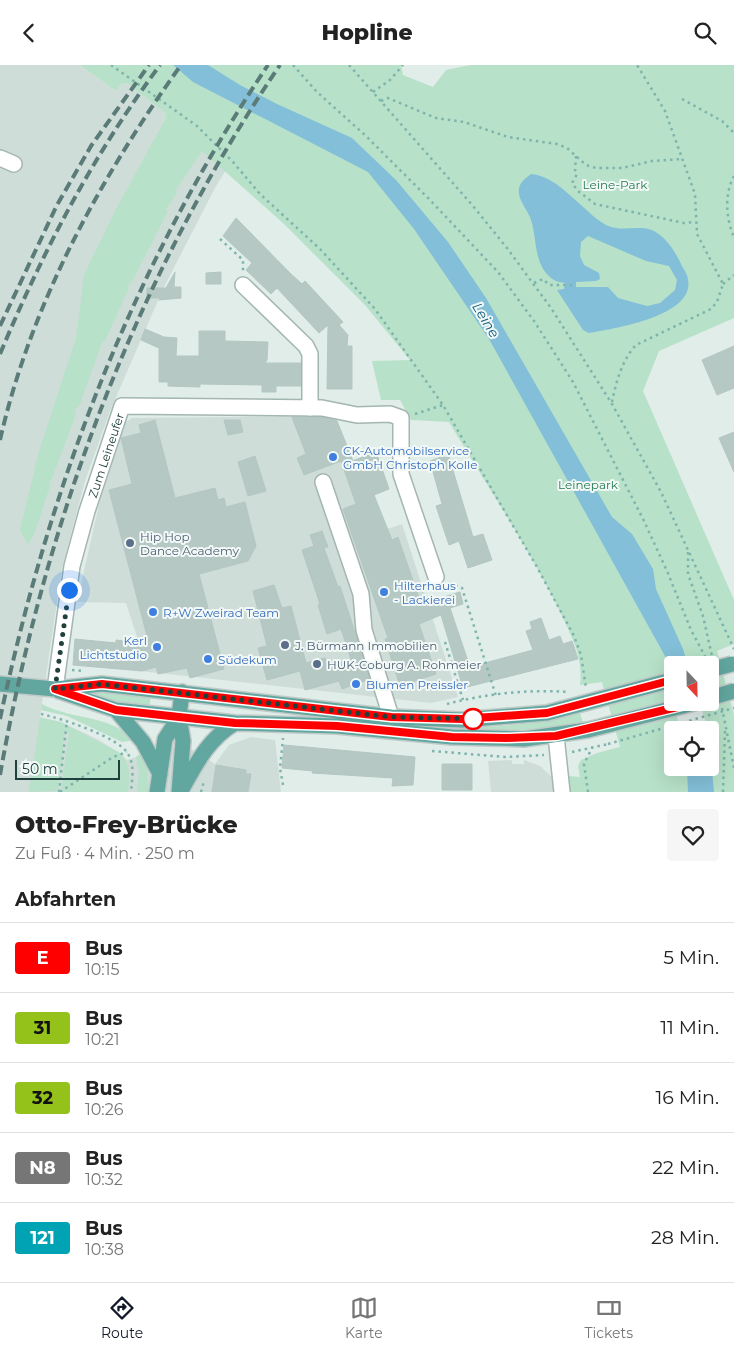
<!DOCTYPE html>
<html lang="de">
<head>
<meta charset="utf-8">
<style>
	:root { --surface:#fff; --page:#f6f6f6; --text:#222; --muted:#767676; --line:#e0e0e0; --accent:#111827 }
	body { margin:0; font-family:Montserrat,sans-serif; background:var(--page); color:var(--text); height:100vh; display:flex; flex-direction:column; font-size:19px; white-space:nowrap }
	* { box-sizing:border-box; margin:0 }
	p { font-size:16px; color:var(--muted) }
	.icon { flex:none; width:28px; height:28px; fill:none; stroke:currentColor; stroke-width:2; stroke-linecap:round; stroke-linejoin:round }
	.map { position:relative; height:727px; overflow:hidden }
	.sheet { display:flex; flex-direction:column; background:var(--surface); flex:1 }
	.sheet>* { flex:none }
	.badge { padding:0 10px; border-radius:4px; font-size:18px; line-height:32px }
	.needle { width:32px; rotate:158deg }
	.fabs { position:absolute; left:664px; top:591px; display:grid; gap:10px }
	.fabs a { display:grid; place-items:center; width:55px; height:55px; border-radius:5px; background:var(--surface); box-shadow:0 5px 20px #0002; font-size:25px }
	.scale { position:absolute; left:15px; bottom:12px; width:105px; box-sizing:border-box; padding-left:5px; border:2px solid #1f403c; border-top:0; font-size:14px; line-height:18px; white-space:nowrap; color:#1f403c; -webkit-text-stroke:4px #f2f9f7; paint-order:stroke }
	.you { position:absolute; width:25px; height:25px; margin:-12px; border:4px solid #fff; border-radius:50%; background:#1a73e8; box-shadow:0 0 0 8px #1a73e833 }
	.map>.badge { position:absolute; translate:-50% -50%; box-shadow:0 0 0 2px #fff }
	h2 { padding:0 15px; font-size:19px; line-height:45px }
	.round { display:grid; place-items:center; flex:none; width:52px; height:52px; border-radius:5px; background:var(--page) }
	.summary { display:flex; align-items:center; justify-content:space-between; height:85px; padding:0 15px }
	h1 { font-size:24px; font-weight:800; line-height:38px }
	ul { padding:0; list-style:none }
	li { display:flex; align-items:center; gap:15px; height:70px; padding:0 15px; border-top:1px solid var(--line) }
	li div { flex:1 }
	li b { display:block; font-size:19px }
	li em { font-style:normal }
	li .badge { min-width:55px; font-weight:700; text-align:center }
	header { display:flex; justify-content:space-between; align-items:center; height:65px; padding:0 15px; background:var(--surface); font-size:22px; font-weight:800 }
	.tab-bar { display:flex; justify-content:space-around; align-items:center; height:70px; border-top:1px solid var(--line); background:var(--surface); font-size:14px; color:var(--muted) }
	.tab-bar a { display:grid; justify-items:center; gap:2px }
	.tab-bar .current { color:var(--accent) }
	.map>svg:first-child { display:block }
	.built { fill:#cfddd9 }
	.green { fill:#b7e1c8; fill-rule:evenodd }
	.water { fill:#83bfd8; fill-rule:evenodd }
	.pier { fill:#e1ede9 }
	.building { fill:#b6c8c3; stroke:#b3c7c2 }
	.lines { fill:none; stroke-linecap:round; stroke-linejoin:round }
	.minor-casing { stroke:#a3b6b2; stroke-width:18 }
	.major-casing { stroke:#c0cac8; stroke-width:18 }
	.path { stroke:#7eb4ab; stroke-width:2.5; stroke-dasharray:2.5 4; stroke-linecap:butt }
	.minor { stroke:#fff; stroke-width:15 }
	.major { stroke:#61a79f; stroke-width:15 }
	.rail { stroke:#5a7b77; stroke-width:4; stroke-dasharray:10 5; stroke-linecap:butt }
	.major-bridge-casing { stroke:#c0cac8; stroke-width:18; stroke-linecap:butt }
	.path-bridge { stroke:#7eb4ab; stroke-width:2.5; stroke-dasharray:2.5 4; stroke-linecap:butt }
	.major-bridge { stroke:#61a79f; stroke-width:15 }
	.line-casing { stroke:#fff; stroke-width:11 }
	.line { stroke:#f00; stroke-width:8 }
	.walk { stroke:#1f403c; stroke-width:5; stroke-dasharray:0 9 }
	.shop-dot { fill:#3f7fe0; stroke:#f2f9f7; stroke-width:2 }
	.service-dot { fill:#5c6f8a; stroke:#f2f9f7; stroke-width:2 }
	.stop-dot { fill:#fff; stroke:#f00; stroke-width:2.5 }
	.labels { text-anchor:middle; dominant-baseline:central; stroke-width:4; stroke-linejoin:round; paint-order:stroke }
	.park-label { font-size:12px; fill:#257b52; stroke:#f2f9f7 }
	.shop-label { font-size:12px; fill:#366cbe; stroke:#f2f9f7; text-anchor:start }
	.street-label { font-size:12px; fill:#1f403c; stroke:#f2f9f7 }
	.service-label { font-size:12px; fill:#4e5e75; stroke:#f2f9f7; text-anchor:start }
	.water-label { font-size:14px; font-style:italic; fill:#136082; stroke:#f2f9f7 }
</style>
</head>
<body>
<header><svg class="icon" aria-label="back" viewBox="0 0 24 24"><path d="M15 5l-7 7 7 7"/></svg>Hopline<svg class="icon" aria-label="search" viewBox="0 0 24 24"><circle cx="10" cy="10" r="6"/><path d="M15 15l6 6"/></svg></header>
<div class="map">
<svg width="734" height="727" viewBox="0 0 734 727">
	<rect width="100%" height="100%" fill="#e1ede9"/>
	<path class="built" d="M 0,0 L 80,0 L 116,26 L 121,19 L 127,18 L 262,45 L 215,123 L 163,224 L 110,346 L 85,416 L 62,503 L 40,652 L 61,657 L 97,674 L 120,688 L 127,695 L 136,692 L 152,680 L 194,685 L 215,699 L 229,680 L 251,672 L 275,675 L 281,727 L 0,727 Z
		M 335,351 L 356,405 L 376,468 L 402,459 L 458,632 L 431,638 L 140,606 L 142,587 L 126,538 L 77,537 L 100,435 L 126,357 L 132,353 Z
		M 512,695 L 512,699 L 524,699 L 524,695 L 540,701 L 553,713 L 555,727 L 491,727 L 488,696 Z"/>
	<path class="green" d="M 80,0 L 401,0 L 403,10 L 433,22 L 446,5 L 470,0 L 734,0 L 734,253 L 659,286 L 643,326 L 734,535 L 734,579 L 717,586 L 734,650 L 734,727 L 569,727 L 568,711 L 580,712 L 578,701 L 581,695 L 597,688 L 620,682 L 602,617 L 580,620 C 582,605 579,589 573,575 C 542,502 490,426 449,357 L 411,355 L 400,335 L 381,335 L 372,296 L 410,295 L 365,240 L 283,158 L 202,86 L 176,125 L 177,128 L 166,144 L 168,146 L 134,213 L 128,221 L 129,223 L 105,276 L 102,278 L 80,339 L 74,346 L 76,349 L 53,411 L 49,418 L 50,421 L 35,467 L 28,480 L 20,465 L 39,386 L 76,273 L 84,210 L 116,144 L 166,53 L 166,48 L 127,18 L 121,19 L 116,26 ZM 672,600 L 710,600 L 710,638 L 672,638 ZM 672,665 L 710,665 L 710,702 L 672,702 Z
		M 92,626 L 151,630 L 149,643 L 92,632 Z
		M 42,639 C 74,656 106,648 135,675 L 122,677 L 67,651 L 41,645 Z
		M 580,648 L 583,658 C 541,666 502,666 460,665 L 460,663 C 501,662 540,659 580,648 Z
		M 40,653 L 61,657 L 120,688 C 131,700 130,711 128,727 L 61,727 L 69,667 L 65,666 L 58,726 L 29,727 Z
		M 142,688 L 146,694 L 149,727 L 137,727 L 139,706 L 136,692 Z"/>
	<path class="water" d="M 173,0 L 208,0 L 240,20 L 277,39 L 352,73 L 396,115 L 448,177 L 486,233 L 612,452 L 632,469 L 653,504 L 656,524 L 683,584 L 688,600 L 672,600 L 672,617 L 665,591 L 489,274 L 414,164 L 368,107 L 193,17 Z
		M 531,109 C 559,111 583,147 606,160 C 622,168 639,159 654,166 C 667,173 676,188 682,201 C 684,205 688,210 688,215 C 695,251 613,264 589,268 L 583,265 L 557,225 L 564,224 L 565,218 C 562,217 557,217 554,215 C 532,201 538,172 530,152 C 526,143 517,133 519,123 C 521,116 526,113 531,109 ZM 588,171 L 646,196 L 669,201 L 677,215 L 675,225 L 660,238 L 647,241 L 618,233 L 608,222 L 576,222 L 576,217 L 596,216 L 600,214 L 599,208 L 584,200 L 580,191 L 581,177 Z
		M 710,684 L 714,727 L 688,727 L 687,703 L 710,702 Z"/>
	<path class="pier" d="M 675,638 L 700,638 L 706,658 L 679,665 Z"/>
	<path class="building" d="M 236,153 L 291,209 L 302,219 L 305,216 L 343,257 L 339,260 L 348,270 L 347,281 L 352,281 L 352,324 L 327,324 L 328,260 L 319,268 L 277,223 L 271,229 L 246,205 L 252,198 L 223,171 Z
		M 175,207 L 174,222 L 181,222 L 181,233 L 159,235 L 160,233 L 147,233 L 147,223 L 166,223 Z
		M 221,207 L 221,219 L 206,219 L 206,208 Z
		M 145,264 L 164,272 L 177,273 L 176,291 L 199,291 L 199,266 L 225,266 L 225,276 L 268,277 L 267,295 L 265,298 L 301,298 L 301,321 L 276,321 L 276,327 L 262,327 L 262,320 L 200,319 L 200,322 L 168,321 L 168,317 L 159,317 L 159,283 L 141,275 Z
		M 734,281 L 734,323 L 717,330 L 702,295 Z
		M 292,352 L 321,352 L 337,356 L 353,396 L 376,386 L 389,424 L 374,430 L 392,475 L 398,472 L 419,533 L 423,531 L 425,538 L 460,527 L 463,539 L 450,543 L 470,602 L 533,585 L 526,566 L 532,564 L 530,557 L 541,553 L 549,575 L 560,571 L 563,579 L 572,576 L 578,594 L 463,623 L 441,550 L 419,559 L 436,609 L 400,621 L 385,574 L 388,573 L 343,444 L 356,439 L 341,396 L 304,410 L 297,393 L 306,389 Z
		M 155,355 L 175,433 L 215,423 L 218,435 L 224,433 L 226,442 L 245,437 L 256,481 L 248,496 L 199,509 L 224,604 L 190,613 L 187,603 L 158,609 L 156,602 L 142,606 L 73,600 L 75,574 L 116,578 L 116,575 L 124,576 L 124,572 L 148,575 L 109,425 L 132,419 L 121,373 L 141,368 L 139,360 Z
		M 224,355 L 240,355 L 243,367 L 228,370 Z
		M 734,367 L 734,407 L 719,373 Z
		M 255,391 L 266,426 L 248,431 L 238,397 Z
		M 444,391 L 445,393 L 449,392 L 473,472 L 483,469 L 492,495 L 468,503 L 459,476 L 449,480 L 436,441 L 442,439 L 430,396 Z
		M 322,466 L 328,482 L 324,483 L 338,522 L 340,521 L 370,614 L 342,624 L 339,616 L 305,625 L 300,606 L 267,615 L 258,583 L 267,581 L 253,526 L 274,520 L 282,543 L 291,541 L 306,598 L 325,593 L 327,602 L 351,594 L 341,564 L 327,569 L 318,540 L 320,539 L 302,485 L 314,481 L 310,470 Z
		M 284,680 L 415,692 L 413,720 L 392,721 L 393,713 L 312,708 L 313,706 L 282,703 Z
		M 442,699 L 472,699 L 472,725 L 442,725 Z
		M 216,700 L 246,705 L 246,709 L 251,709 L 248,727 L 212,727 Z"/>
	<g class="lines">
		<defs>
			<g id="minor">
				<path d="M 0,93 L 14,99"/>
				<path d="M 243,220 L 306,281 L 310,289 L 310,343"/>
				<path d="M 323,417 L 361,529 L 364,565 L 391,652"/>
				<path id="s1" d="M 55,624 L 72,501 L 87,446 L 122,341 L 322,343 L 357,350 L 390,349 L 401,353 L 401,409 L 436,512"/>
				<path d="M 556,671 L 562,727"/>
			</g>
			<path id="major" d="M 0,619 L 55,624 L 102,619 L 391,652 L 462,655 L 547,648 L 672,615
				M 59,626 L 116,645 L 235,658 L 337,661 L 452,672 L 524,674 L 588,665 L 694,638
				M 116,645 L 143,677 L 160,709
				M 181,726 C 196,699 208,674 235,658
				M 157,727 L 165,674 L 179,652
				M 179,727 L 183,676 L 179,652 L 182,627"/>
		</defs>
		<use href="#minor" class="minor-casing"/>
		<use href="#major" class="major-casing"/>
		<path class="path" d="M 111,0 L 197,61 L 233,97 L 260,129 L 320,184 L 375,244 L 443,340 L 537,502 L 574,571 L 581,590 L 586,623
			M 293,0 L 317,27 L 366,71 L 430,135 L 498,207 L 534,256 L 573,317 L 644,456 L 667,506 L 691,565 L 706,593
			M 349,0 L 473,141 L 507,183 L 551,243 L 612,339 L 661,427 L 734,584
			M 373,27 L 390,15 L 403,0
			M 682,34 L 722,56 L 734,68
			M 381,36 L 388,33 L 436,53 L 464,57 L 508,72 L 557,79 L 567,83 L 586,100 L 596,103 L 622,103 L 652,96 L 682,94
			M 576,91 L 575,105 L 577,109 L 572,118 L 578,126 L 595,139 L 684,158 L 694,157
			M 734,111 C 724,129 726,154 734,172
			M 220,174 L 243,195 L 243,206
			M 534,218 L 543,214 L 549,220 L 576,220
			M 723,219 L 734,210
			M 612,337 C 616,317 622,295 636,280 L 711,244 L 717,237 L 723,219 L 697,169 L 695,129 L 665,46 L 637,0
			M 415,349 L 443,340
			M 688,487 L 688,509 L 703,551 L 712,591
			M 449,518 L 462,523 L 496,631
			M 445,577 L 463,635
			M 72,605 L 84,606
			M 447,639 C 484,629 529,624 568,627
			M 722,643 L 734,703
			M 41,649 C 60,653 119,672 128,689 C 135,700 132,715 131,727
			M 432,686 L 505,692 L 544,690
			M 572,687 L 608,679
			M 283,720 L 280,703 L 283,673
			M 59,727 L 67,655
			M 60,727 L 113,692 L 127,687
			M 201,727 L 204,716
			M 588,727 L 584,699 L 592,683
			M 723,727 L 725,666"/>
		<use href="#minor" class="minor"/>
		<use href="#major" class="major"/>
		<path class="rail" d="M 0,261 L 57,140 L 91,81 L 149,0
			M 0,289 C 44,184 92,92 160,0
			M 0,375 C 31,239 100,113 181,0
			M 0,654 C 50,418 133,201 268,0
			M 0,710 C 45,457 135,213 280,0"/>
		<defs>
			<path id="major-bridge" d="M 710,605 L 732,599
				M 710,633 L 734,626"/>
		</defs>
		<use href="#major-bridge" class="major-bridge-casing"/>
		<path class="path-bridge" d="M 680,600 L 700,594
			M 608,679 L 734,643"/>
		<use href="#major-bridge" class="major-bridge"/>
	</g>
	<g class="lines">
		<defs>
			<path id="line" d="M 672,615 L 547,648 L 462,654 L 391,652 L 102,619 L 55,624 L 116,645 L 179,652 L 235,658 L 337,661 L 452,672 L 506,673 L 556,671 L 694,638"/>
		</defs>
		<use href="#line" class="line-casing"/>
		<use href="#line" class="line"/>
		<path class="walk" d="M 69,525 L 55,624 L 102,619 L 391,652 L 475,654 L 473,654"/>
	</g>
	<g class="shop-dot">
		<circle cx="333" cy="392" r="5"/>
		<circle cx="384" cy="527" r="5"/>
		<circle cx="153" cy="547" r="5"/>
		<circle cx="157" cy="582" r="5"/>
		<circle cx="208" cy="594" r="5"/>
		<circle cx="356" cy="619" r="5"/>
	</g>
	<g class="service-dot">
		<circle cx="130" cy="478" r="5"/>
		<circle cx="285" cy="580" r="5"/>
		<circle cx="317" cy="599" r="5"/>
	</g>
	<circle class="stop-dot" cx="473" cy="654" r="10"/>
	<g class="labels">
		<g class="park-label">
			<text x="615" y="119">Leine-Park</text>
			<text x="588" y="419">Leinepark</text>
		</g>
		<g class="shop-label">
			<text x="343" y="385">CK-Automobilservice<tspan x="343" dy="14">GmbH Christoph Kolle</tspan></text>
			<text x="394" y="520">Hilterhaus<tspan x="394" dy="14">- Lackierei</tspan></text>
			<text x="163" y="547">R+W Zweirad Team</text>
			<text x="147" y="575" text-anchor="end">Kerl<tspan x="147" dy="14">Lichtstudio</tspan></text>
			<text x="218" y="594">Südekum</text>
			<text x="366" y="619">Blumen Preissler</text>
		</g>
		<g class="street-label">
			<text stroke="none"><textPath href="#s1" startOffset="240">Zum Leineufer</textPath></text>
		</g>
		<g class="service-label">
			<text x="140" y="471">Hip Hop<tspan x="140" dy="14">Dance Academy</tspan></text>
			<text x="295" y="580">J. Bürmann Immobilien</text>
			<text x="327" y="599">HUK-Coburg A. Rohmeier</text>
		</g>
		<g class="water-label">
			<text transform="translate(486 255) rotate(59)">Leine</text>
		</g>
	</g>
</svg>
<div class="fabs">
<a><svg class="needle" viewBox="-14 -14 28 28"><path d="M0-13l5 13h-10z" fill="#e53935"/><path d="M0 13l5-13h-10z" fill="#767676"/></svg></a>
<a><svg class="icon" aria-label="locate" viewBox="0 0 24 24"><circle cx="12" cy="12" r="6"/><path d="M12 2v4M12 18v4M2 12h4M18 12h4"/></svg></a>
</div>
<div class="scale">50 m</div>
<div class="you" style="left:69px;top:525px"></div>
</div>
<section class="sheet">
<div class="summary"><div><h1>Otto-Frey-Brücke</h1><p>Zu Fuß · 4 Min. · 250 m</p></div><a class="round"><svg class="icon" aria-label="heart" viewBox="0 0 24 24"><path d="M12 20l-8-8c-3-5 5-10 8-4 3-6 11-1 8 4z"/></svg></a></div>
<h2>Abfahrten</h2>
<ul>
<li><span class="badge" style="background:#f00;color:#fff">E</span><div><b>Bus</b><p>10:15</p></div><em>5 Min.</em></li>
<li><span class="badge" style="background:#94c11a;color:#111">31</span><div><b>Bus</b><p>10:21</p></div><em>11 Min.</em></li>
<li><span class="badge" style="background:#94c11a;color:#111">32</span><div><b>Bus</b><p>10:26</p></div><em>16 Min.</em></li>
<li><span class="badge" style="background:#767676;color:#fff">N8</span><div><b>Bus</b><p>10:32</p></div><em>22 Min.</em></li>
<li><span class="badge" style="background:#00a3b4;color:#fff">121</span><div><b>Bus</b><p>10:38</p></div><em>28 Min.</em></li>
</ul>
</section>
<nav class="tab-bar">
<a class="current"><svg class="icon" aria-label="directions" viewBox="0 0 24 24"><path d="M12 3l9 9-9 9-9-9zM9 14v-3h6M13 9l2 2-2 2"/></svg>Route</a>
<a><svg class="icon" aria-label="map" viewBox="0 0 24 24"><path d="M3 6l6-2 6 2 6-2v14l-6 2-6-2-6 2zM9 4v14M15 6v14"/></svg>Karte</a>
<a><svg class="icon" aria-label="tickets" viewBox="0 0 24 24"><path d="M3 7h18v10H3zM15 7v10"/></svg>Tickets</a>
</nav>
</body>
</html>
